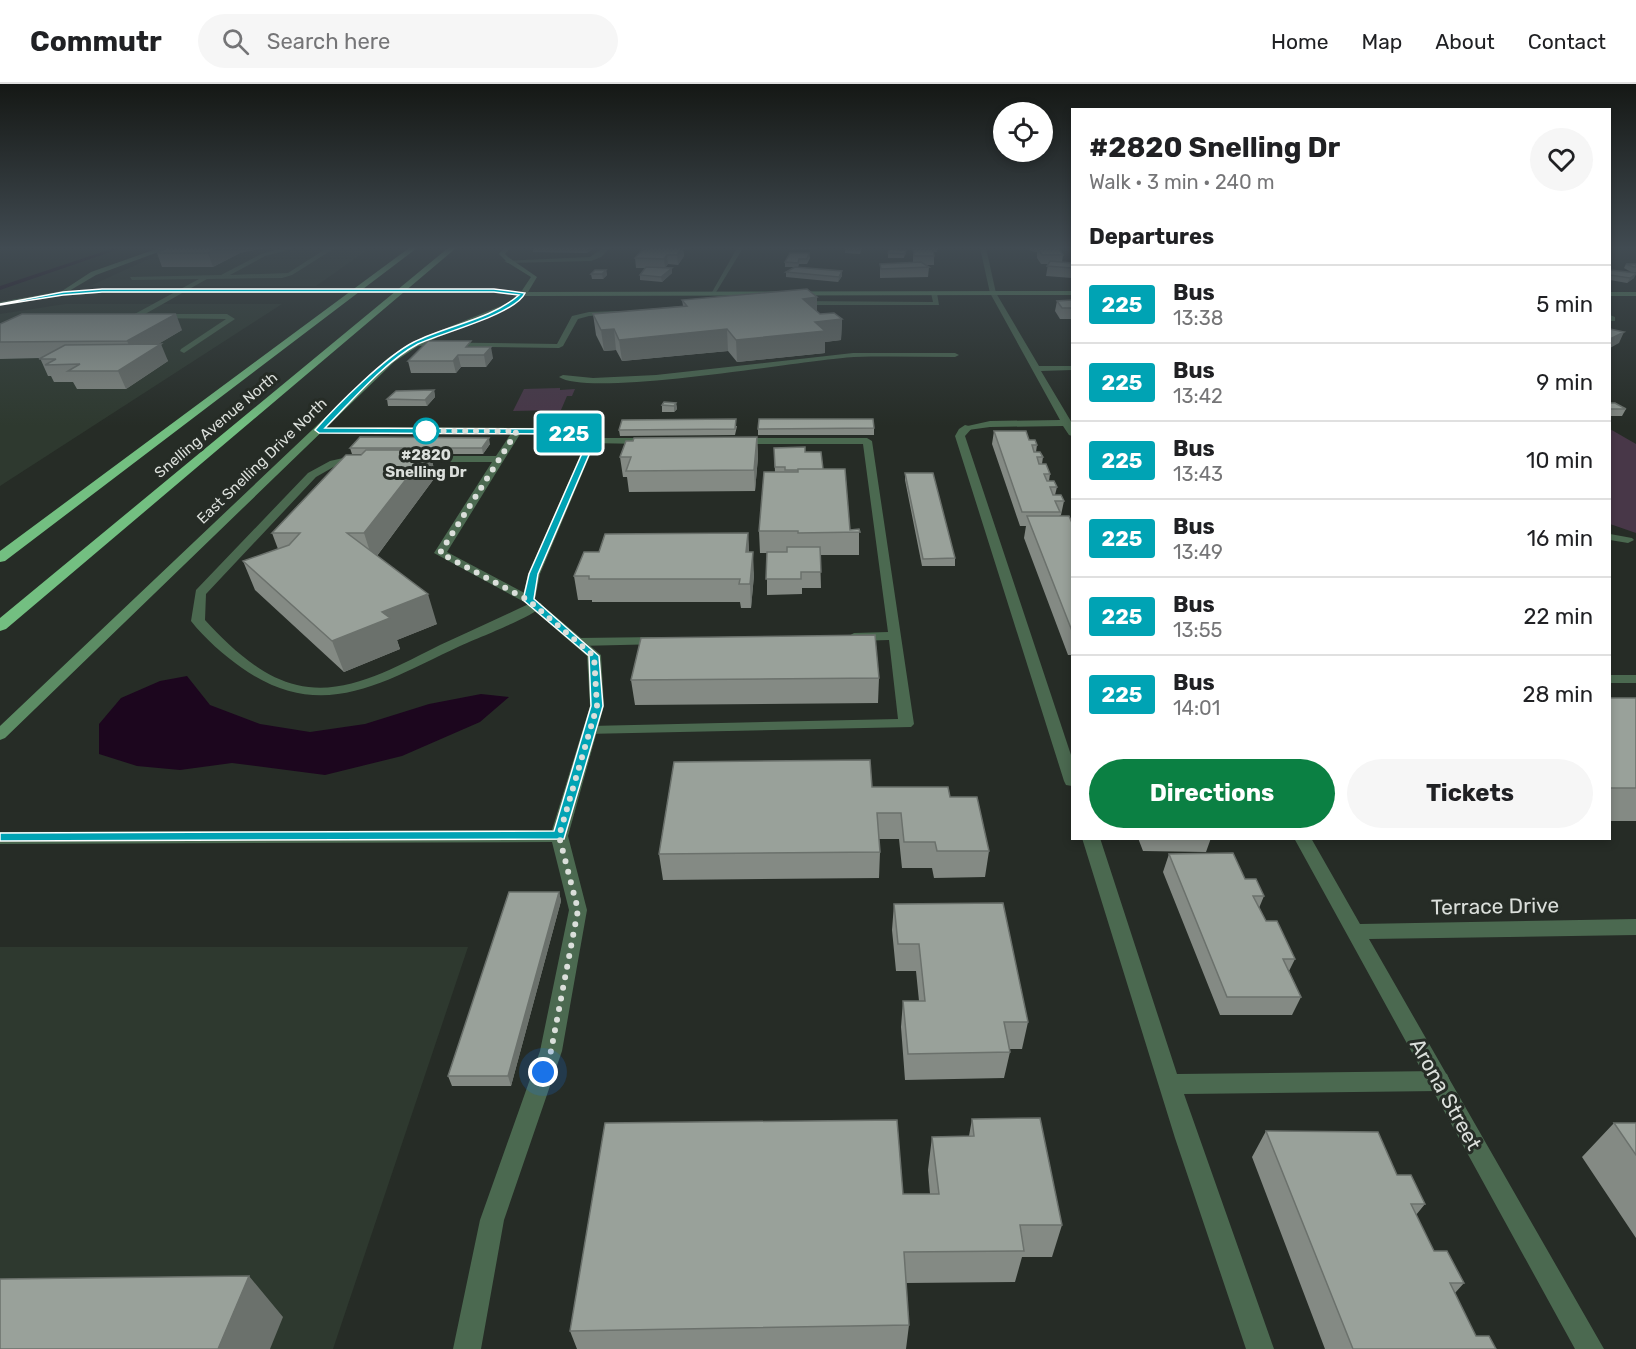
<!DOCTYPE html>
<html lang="en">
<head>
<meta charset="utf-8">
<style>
	:root { --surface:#fff; --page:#f6f6f6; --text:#202124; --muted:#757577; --line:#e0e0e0; --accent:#0b8043 }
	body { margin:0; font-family:Rubik,sans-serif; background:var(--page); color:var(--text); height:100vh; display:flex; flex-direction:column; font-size:22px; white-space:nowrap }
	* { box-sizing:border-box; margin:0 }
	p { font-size:20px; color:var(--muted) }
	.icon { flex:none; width:33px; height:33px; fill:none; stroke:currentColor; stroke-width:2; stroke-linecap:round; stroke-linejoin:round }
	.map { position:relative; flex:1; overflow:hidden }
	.side { position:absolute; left:1071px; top:24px; width:540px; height:732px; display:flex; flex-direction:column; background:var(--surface); border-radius:0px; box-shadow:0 3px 9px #0003 }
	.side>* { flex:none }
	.badge { padding:0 12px; border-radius:4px; font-size:21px; line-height:39px }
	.controls { position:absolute; left:993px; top:18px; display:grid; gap:12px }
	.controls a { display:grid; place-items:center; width:60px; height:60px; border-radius:50%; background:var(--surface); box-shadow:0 3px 9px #0003; font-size:30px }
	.you { position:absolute; width:30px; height:30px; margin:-15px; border:4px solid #fff; border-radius:50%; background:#1a73e8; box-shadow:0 0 0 9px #1a73e833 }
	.map>.badge { position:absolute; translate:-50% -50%; box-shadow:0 0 0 3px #fff }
	h2 { padding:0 18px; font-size:22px; line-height:54px }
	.round { display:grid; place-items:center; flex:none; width:63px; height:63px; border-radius:32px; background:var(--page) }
	.headline { display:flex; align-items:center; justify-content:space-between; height:102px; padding:0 18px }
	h1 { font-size:28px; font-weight:700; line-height:45px }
	.primary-button { display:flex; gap:12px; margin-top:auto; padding:12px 18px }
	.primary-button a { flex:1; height:69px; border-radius:36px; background:var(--accent); color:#fff; font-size:24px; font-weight:700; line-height:69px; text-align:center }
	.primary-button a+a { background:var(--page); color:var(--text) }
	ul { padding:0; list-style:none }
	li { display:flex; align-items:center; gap:18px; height:78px; padding:0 18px; border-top:2px solid var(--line) }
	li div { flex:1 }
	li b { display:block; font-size:22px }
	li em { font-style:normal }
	li .badge { min-width:66px; font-weight:700; text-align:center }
	header { display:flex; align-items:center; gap:36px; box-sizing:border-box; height:84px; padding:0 30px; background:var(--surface); border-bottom:2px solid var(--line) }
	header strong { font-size:28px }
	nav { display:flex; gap:33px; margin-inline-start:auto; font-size:21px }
	.search { width:420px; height:54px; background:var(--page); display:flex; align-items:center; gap:15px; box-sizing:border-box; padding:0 21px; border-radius:33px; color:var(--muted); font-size:22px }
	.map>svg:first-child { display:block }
	.built { fill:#2e392f }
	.green { fill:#483748 }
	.water { fill:#1c061e }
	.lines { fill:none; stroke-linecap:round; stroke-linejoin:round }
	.stream { fill:#1c061e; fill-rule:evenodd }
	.lane { fill:#4b6950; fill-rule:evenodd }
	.street { fill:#4b6950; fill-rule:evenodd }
	.secondary { fill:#5c8c64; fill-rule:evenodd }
	.highway { fill:#73bf81; fill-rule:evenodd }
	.wall { fill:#848a84 }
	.shaded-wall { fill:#6b716c }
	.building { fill:#99a19a; stroke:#6b716c; stroke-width:1.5 }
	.line { fill:#00a3b4; stroke:#fff; stroke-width:1.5 }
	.walk { stroke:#dbdfdb; stroke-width:6; stroke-dasharray:0 10.8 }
	.stop-dot { fill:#fff; stroke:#00a3b4; stroke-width:3 }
	.labels { text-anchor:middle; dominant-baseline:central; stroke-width:6; stroke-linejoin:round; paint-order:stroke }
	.far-street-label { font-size:15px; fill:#dbdfdb; stroke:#262c26 }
	.far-stop-label { font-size:15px; font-weight:bold; fill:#dbdfdb; stroke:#262c26 }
	.near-street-label { font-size:21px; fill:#dbdfdb; stroke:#262c26 }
</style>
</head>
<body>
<header>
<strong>Commutr</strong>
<div class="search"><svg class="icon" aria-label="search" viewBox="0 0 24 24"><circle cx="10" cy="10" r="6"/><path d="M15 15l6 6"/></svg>Search here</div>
<nav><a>Home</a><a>Map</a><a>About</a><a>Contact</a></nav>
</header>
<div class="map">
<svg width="1636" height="1265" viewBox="0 0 1636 1265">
	<rect width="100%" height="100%" fill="#262c26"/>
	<path class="built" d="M 179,164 L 370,164 L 316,202 L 90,202 L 166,167 Z
		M 65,220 L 282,220 L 0,402 L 0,230 Z
		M 0,863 L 468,863 L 333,1265 L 0,1265 Z"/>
	<path class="green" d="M 560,304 L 560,306 L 575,305 L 572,312 L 567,312 L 561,326 L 513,327 L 524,305 Z
		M 1610,345 L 1636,360 L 1636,449 L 1610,440 Z"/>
	<path class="water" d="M 187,592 L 210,621 L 260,640 L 310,648 L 365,640 L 429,620 L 481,610 L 509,613 L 480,638 L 402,672 L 325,691 L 232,679 L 180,686 L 137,682 L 99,670 L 99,640 L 121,614 L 160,597 Z"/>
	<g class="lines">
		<path class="stream" d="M 114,164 L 122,164 L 0,206 L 0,202 Z"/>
		<path class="lane" d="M 283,164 L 295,164 L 265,172 L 230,191 L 288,189 L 327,164 L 335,164 L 292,191 L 282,194 L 207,195 L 138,234 L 131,232 L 199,195 L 132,196 L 130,193 L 221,191 L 261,170 Z
			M 603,164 L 610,164 L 601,173 L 591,177 L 507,179 L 504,177 L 590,173 Z
			M 934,207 L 937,209 L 939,221 L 797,221 L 794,219 L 797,217 L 933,218 L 931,209 Z
			M 617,227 L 619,230 L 589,232 L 578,235 L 563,262 L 559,264 L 415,262 L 411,260 L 415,258 L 557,260 L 572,232 L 589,228 Z
			M 158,230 L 227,230 L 235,235 L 184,269 L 180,267 L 181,265 L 226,235 L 155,234 Z
			M 853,269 L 955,269 L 959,271 L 955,273 C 921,273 888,272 854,273 C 803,276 591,314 559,293 L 563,291 L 593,294 L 656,291 Z
			M 965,341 L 973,343 L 965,352 L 1072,674 L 1072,702 L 1066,701 L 1064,697 L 955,352 L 959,345 Z
			M 514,345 L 522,347 L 447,468 L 532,513 L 534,516 L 528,520 L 434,469 L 492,378 L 412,378 L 407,375 L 412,372 L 496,372 Z
			M 591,354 L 644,354 L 649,357 L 644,360 L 588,359 L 586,357 Z
			M 867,354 L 872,357 L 914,640 L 911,643 L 585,650 L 582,647 L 590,642 L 898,635 L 889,556 L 854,557 L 847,553 L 854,549 L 888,548 L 863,360 L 737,360 L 732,357 L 737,354 Z
			M 352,372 L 363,375 L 337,381 L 316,393 L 206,510 L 205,536 C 229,562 261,593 297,601 C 347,613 397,582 440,561 C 470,547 501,533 531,519 L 541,519 L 542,522 C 533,533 477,554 460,562 C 383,598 322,640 242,584 C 224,571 205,555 191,537 L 196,506 L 308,389 L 330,377 Z
			M 659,553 L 666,557 L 664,560 L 578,562 L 571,558 L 578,554 Z
			M 1610,591 L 1636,591 L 1636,599 L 1610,599 Z
			M 1082,754 L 1100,754 L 1177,990 L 1439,987 L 1447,990 L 1450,997 L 1447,1004 L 1439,1007 L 1184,1010 L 1274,1265 L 1246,1265 L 1175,1054 Z"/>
		<path class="street" d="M 737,164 L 743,164 L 715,210 L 711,210 Z
			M 980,164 L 986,164 L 996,209 L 1039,282 L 1072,282 L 1072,286 L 1041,287 L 1072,339 L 1072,352 L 1069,351 L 1063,342 L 990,343 L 968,346 L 963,343 L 990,337 L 1060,336 L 990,209 Z
			M 1610,231 L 1615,233 L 1615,237 L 1610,237 Z
			M 319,343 L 566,344 L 596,357 L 540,490 L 535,515 L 601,571 L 604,622 L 568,752 L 587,826 L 562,967 L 504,1136 L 481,1265 L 453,1265 L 480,1136 L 540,967 L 569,826 L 552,758 L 0,760 L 0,748 L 552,746 L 590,622 L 587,572 L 522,516 L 528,490 L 586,358 L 565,350 L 316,348 L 314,346 Z
			M 1610,450 L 1632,454 L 1634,456 L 1628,459 L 1610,456 Z
			M 1294,754 L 1311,754 L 1360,840 L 1636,835 L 1636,851 L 1369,855 L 1604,1265 L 1575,1265 Z"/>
		<path class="secondary" d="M 159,164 L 169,164 L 96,191 L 69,207 L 494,205 L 521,208 L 531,193 L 507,178 L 499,170 L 504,164 L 510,164 L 505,170 L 508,173 L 537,193 L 528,208 L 1072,207 L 1072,211 L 524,212 L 512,221 L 418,262 L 394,278 L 5,654 L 0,656 L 0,642 L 388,274 L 412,258 L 508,219 L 517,211 L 494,209 L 102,209 L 59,212 L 0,222 L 0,218 L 62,207 L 91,188 Z
			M 1610,208 L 1636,208 L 1636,212 L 1610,212 Z"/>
		<path class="highway" d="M 409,164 L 417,164 L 5,477 L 0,478 L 0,467 Z
			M 448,164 L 456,164 L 6,545 L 0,547 L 0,534 Z"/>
	</g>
	<path class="wall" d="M 533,164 L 595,164 L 587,169 L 533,168 Z
		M 658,164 L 690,164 L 683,165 L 684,172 L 678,181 L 668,180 L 665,184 L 672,189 L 662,198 L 640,196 L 640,191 L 646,184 L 636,184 L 635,174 Z
		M 790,164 L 821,164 L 790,166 Z
		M 845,164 L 862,164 L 860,170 L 845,169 Z
		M 914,164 L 938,164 L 937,168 L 934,168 L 934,181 L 926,181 L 929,183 L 928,193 L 880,194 L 880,180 L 913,178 L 913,165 Z
		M 1029,164 L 1059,165 L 1063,171 L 1062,178 L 1072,179 L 1072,194 L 1046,192 L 1048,180 L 1041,180 L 1037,174 L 1037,168 L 1031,167 Z
		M 906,166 L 904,174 L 888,174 L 888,169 Z
		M 157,169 L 240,169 L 213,183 L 162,183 Z
		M 809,169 L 810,174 L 807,180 L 799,180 L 798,184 L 842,192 L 838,198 L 786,193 L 786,188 L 794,183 L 785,183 L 785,178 Z
		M 1626,180 L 1636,180 L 1636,188 L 1631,188 L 1624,184 Z
		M 606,186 L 607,191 L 603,195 L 592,195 L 591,190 Z
		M 1610,186 L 1634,194 L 1627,199 L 1610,196 Z
		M 817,213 L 817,227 L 820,230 L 842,235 L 841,256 L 825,258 L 825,269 L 737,278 L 728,267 L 622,277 L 616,266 L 604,267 L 596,251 L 593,230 L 683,222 L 682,216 Z
		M 1072,216 L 1072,235 L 1060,235 L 1055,227 L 1057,217 Z
		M 0,240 L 182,246 L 158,260 L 168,277 L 126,305 L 77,305 L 73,298 L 54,298 L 51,292 L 48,292 L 40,274 L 0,275 Z
		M 472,263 L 493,274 L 486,283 L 461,283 L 456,289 L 411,289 L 408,277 Z
		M 434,306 L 435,313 L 427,322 L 388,322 L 387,315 Z
		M 676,319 L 677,325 L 674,328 L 662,328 L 662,321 Z
		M 1610,319 L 1626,325 L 1622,332 L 1610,332 Z
		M 737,342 L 735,351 L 620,352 L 619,346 Z
		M 874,344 L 874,351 L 758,351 L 758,345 Z
		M 994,347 L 1029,356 L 1037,361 L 1036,368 L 1043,373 L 1042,380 L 1050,390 L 1049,397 L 1057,403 L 1055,411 L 1064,417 L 1061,431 L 1059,432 L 1072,439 L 1072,571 L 1068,571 L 1024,454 L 1026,442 L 1020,442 L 992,360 Z
		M 757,353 L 758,373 L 755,407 L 629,408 L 627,393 L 623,393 L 620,373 Z
		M 490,360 L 483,370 L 430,370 L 436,392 L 377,472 L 437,540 L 397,556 L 400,565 L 344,588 L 255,506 L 243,477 L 278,465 L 272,449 L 362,370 L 352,370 L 350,364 Z
		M 774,364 L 805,368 L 823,385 L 850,446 L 859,445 L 859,471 L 820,471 L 821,504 L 802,504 L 802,510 L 767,511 L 767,469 L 760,469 L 759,447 L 775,388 Z
		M 905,389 L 955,474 L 955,482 L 922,482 L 905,396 Z
		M 748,449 L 749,468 L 754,491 L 751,524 L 741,524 L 740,518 L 592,518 L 592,516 L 578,516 L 574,492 L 599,468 Z
		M 879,594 L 878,619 L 635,621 L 631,596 Z
		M 1610,614 L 1636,614 L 1636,737 L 1610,737 Z
		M 872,703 L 950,713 L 989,767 L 985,793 L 934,794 L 932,784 L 902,784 L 899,755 L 879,755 L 880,768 L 879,794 L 663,796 L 659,770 Z
		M 1138,754 L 1211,754 L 1206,768 L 1143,767 Z
		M 1169,770 L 1245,795 L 1264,812 L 1259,824 L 1266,837 L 1295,875 L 1289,887 L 1301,913 L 1292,931 L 1220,931 L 1163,788 Z
		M 559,808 L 561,817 L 511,1002 L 452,1002 L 448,992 Z
		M 894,820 L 1028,938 L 1022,965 L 1009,965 L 1010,968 L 1004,994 L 905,996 L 901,943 L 903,917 L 919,917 L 916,887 L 896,887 L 892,846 Z
		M 972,1035 L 1062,1141 L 1052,1173 L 1022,1173 L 1015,1198 L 906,1199 L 909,1241 L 906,1265 L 577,1265 L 570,1247 L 903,1110 L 930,1110 L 928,1086 L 932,1053 L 969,1052 Z
		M 1614,1039 L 1636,1039 L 1636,1154 L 1582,1073 Z
		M 1266,1047 L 1397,1091 L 1425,1120 L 1416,1131 L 1434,1167 L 1464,1199 L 1455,1209 L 1476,1252 L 1496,1265 L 1325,1265 L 1252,1073 Z"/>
	<path class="shaded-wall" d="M 217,164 L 265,164 L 240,169 L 213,183 L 208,169 Z
		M 587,164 L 595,164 L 587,169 Z
		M 682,164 L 683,164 L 684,172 L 678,181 L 677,171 Z
		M 667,171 L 668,180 L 665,184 L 664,175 Z
		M 672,184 L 672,189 L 662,198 L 661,193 Z
		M 606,186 L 607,191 L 603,195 L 602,190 Z
		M 842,187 L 842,192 L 838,198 L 839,193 Z
		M 1636,190 L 1634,194 L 1627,199 L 1630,194 Z
		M 817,213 L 817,233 L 803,215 Z
		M 176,230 L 182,246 L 135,274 L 127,257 Z
		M 842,235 L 841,256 L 825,258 L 825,269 L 737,278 L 736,256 L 815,238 Z
		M 614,245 L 616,266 L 604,267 L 601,246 Z
		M 727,245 L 728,267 L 622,277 L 619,256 Z
		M 1624,248 L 1619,259 L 1610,264 L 1610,255 Z
		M 161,260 L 168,277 L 126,305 L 118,287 Z
		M 491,263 L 493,274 L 486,283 L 484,271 Z
		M 458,271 L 461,283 L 456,289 L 453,277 Z
		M 434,306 L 435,313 L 427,322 L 425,316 Z
		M 676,319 L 677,325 L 674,328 L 674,322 Z
		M 757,353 L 758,373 L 755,407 L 754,386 Z
		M 489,354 L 490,360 L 483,370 L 482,364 Z
		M 429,366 L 436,392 L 373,477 L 364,449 Z
		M 748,449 L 749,471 L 746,468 Z
		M 753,468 L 754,491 L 751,524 L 750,500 Z
		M 428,510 L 437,540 L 397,556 L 400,565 L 344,588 L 332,557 L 382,528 Z
		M 559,808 L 561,817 L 511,1002 L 508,992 Z
		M 249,1192 L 283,1233 L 270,1265 L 218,1265 Z"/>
	<path class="building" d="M 167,164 L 217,164 L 208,169 L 157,169 Z
		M 658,164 L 682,164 L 677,171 L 667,171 L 664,175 L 635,174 L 643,165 Z
		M 890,165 L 906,166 L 905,170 L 888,169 Z
		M 913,165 L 933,165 L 934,172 L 914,172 Z
		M 1038,165 L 1059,165 L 1063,171 L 1042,171 Z
		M 790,169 L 809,169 L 807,175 L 799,175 L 798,179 L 785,178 Z
		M 1050,177 L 1072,179 L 1072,184 L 1047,182 Z
		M 921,178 L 929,183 L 881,185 L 880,180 Z
		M 1626,180 L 1636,180 L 1636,183 L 1634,183 Z
		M 646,183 L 672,184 L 661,193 L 640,191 Z
		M 795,183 L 842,187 L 839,193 L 786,188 Z
		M 595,186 L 606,186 L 602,190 L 591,190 Z
		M 1610,186 L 1636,189 L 1636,190 L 1630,194 L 1610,191 Z
		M 807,205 L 817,213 L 803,215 L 820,230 L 834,229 L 842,235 L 815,238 L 825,247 L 736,256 L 727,245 L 619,256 L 614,245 L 601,246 L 593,230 L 687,222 L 682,216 Z
		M 1072,216 L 1072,224 L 1062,224 L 1057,217 Z
		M 22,230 L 176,230 L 127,257 L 0,258 L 0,240 Z
		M 1610,245 L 1624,248 L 1610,255 Z
		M 428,257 L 471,257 L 466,263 L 491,263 L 484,271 L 458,271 L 453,277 L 408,277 Z
		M 161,260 L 118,287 L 68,287 L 80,280 L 45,281 L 56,275 L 39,275 L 65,261 Z
		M 434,306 L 425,316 L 387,315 L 396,307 Z
		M 664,318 L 676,319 L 674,322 L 662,321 Z
		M 1610,319 L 1615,319 L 1626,325 L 1610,325 Z
		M 736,335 L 735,345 L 619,346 L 622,336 Z
		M 759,335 L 873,335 L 874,344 L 758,345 Z
		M 994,347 L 1026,347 L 1029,356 L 1035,356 L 1037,361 L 1032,361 L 1034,368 L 1040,368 L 1043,373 L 1037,373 L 1039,380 L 1046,380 L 1050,390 L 1044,390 L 1047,397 L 1054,397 L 1057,403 L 1050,403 L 1053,411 L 1061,411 L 1064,417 L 1055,417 L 1060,428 L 1022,428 Z
		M 360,353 L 489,354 L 482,364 L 350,364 Z
		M 757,353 L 754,386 L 626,387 L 631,373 L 620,373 L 626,357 L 633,357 L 634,354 Z
		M 805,363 L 805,368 L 821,368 L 823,385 L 798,385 L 798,386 L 785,386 L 785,383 L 775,383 L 774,364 Z
		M 366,366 L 429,366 L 364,449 L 347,449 L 428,510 L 382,528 L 390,534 L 332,557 L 243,477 L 289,461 L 300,449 L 272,449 L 346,371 L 361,371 Z
		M 798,385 L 845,385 L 850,446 L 859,445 L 860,448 L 798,449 L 798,447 L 759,447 L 764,388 L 798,388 Z
		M 905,389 L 933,389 L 955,474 L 923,475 Z
		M 1027,432 L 1069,432 L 1072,439 L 1072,547 Z
		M 748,449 L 746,468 L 753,468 L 750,500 L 739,500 L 740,495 L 589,495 L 589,492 L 574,492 L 584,468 L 599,468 L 605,450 Z
		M 787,463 L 820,463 L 821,488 L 801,488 L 801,495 L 766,495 L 767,468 L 787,468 Z
		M 875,551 L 879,594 L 631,596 L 641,554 Z
		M 1610,614 L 1636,614 L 1636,704 L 1610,704 Z
		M 870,676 L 872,703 L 948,703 L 950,713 L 977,713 L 989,767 L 937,767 L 935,758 L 904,758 L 901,729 L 877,729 L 880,768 L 659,770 L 674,678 Z
		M 1233,769 L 1245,795 L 1256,795 L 1264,812 L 1253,812 L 1266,837 L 1277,837 L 1295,875 L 1283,875 L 1301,913 L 1227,913 L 1169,770 Z
		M 509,808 L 559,808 L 508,992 L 448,992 Z
		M 1003,819 L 1028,938 L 1004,938 L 1010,968 L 908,970 L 903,917 L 925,917 L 919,860 L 898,860 L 894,820 Z
		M 1040,1034 L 1062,1141 L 1020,1141 L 1024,1167 L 904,1168 L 909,1241 L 570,1247 L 605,1039 L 897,1036 L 903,1110 L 939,1110 L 932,1053 L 974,1052 L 972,1035 Z
		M 1614,1039 L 1636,1039 L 1636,1071 Z
		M 1266,1047 L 1378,1048 L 1397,1091 L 1411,1091 L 1425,1120 L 1411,1120 L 1434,1167 L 1447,1167 L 1464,1199 L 1450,1199 L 1476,1252 L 1489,1252 L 1496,1265 L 1353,1265 Z
		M 249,1192 L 218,1265 L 0,1265 L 0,1195 Z"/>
	<linearGradient id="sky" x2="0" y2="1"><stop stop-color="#151815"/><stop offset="0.48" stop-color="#414b52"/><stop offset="1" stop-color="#414b52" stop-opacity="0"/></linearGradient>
	<rect width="1636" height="342" fill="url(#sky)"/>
	<path class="line" d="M 102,205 L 494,205 L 525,209 C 516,230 441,249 418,260 C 384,278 352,317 325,344 L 566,345 L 595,357 L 538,490 L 534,515 L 599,572 L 603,622 L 564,755 L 0,757 L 0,749 L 554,747 L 591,622 L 589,572 L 523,516 L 529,490 L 587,358 L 565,350 L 319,349 L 315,346 C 336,322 386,272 414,258 C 448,241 490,236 519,211 L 494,208 L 102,208 L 63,211 L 0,221 L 0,220 L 63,208 Z"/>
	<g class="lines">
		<path class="walk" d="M 426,347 L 424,347 L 517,347 L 440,469 L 528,516 L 594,572 L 597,622 L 559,752 L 578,826 L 551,967 L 543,988"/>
	</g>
	<circle class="stop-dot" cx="426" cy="347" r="12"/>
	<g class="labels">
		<g class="far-street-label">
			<text transform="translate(216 341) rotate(-40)">Snelling Avenue North</text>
			<text transform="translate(262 377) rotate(-44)">East Snelling Drive North</text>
		</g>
		<g class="far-stop-label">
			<text x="426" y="371">#2820<tspan x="426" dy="17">Snelling Dr</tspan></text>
		</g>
		<g class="near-street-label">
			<text transform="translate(1495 822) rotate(-1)">Terrace Drive</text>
			<text transform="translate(1446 1010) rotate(61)">Arona Street</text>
		</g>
	</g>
</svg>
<div class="controls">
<a><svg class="icon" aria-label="locate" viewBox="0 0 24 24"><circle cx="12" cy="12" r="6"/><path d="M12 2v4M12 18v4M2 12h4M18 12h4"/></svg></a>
</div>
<div class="you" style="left:543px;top:988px"></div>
<b class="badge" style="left:569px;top:349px;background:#00a3b4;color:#fff">225</b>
<section class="side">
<div class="headline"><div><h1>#2820 Snelling Dr</h1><p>Walk · 3 min · 240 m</p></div><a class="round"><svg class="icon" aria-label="heart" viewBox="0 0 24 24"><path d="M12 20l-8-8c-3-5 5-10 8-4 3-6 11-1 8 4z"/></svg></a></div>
<h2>Departures</h2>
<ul>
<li><span class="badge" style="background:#00a3b4;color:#fff">225</span><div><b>Bus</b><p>13:38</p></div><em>5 min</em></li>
<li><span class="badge" style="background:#00a3b4;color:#fff">225</span><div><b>Bus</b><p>13:42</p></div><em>9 min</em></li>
<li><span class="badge" style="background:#00a3b4;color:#fff">225</span><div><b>Bus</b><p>13:43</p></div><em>10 min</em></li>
<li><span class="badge" style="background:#00a3b4;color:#fff">225</span><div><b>Bus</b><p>13:49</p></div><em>16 min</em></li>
<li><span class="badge" style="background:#00a3b4;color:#fff">225</span><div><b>Bus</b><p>13:55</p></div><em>22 min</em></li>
<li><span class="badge" style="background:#00a3b4;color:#fff">225</span><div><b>Bus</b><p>14:01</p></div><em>28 min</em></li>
</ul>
<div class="primary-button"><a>Directions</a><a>Tickets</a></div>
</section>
</div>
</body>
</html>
